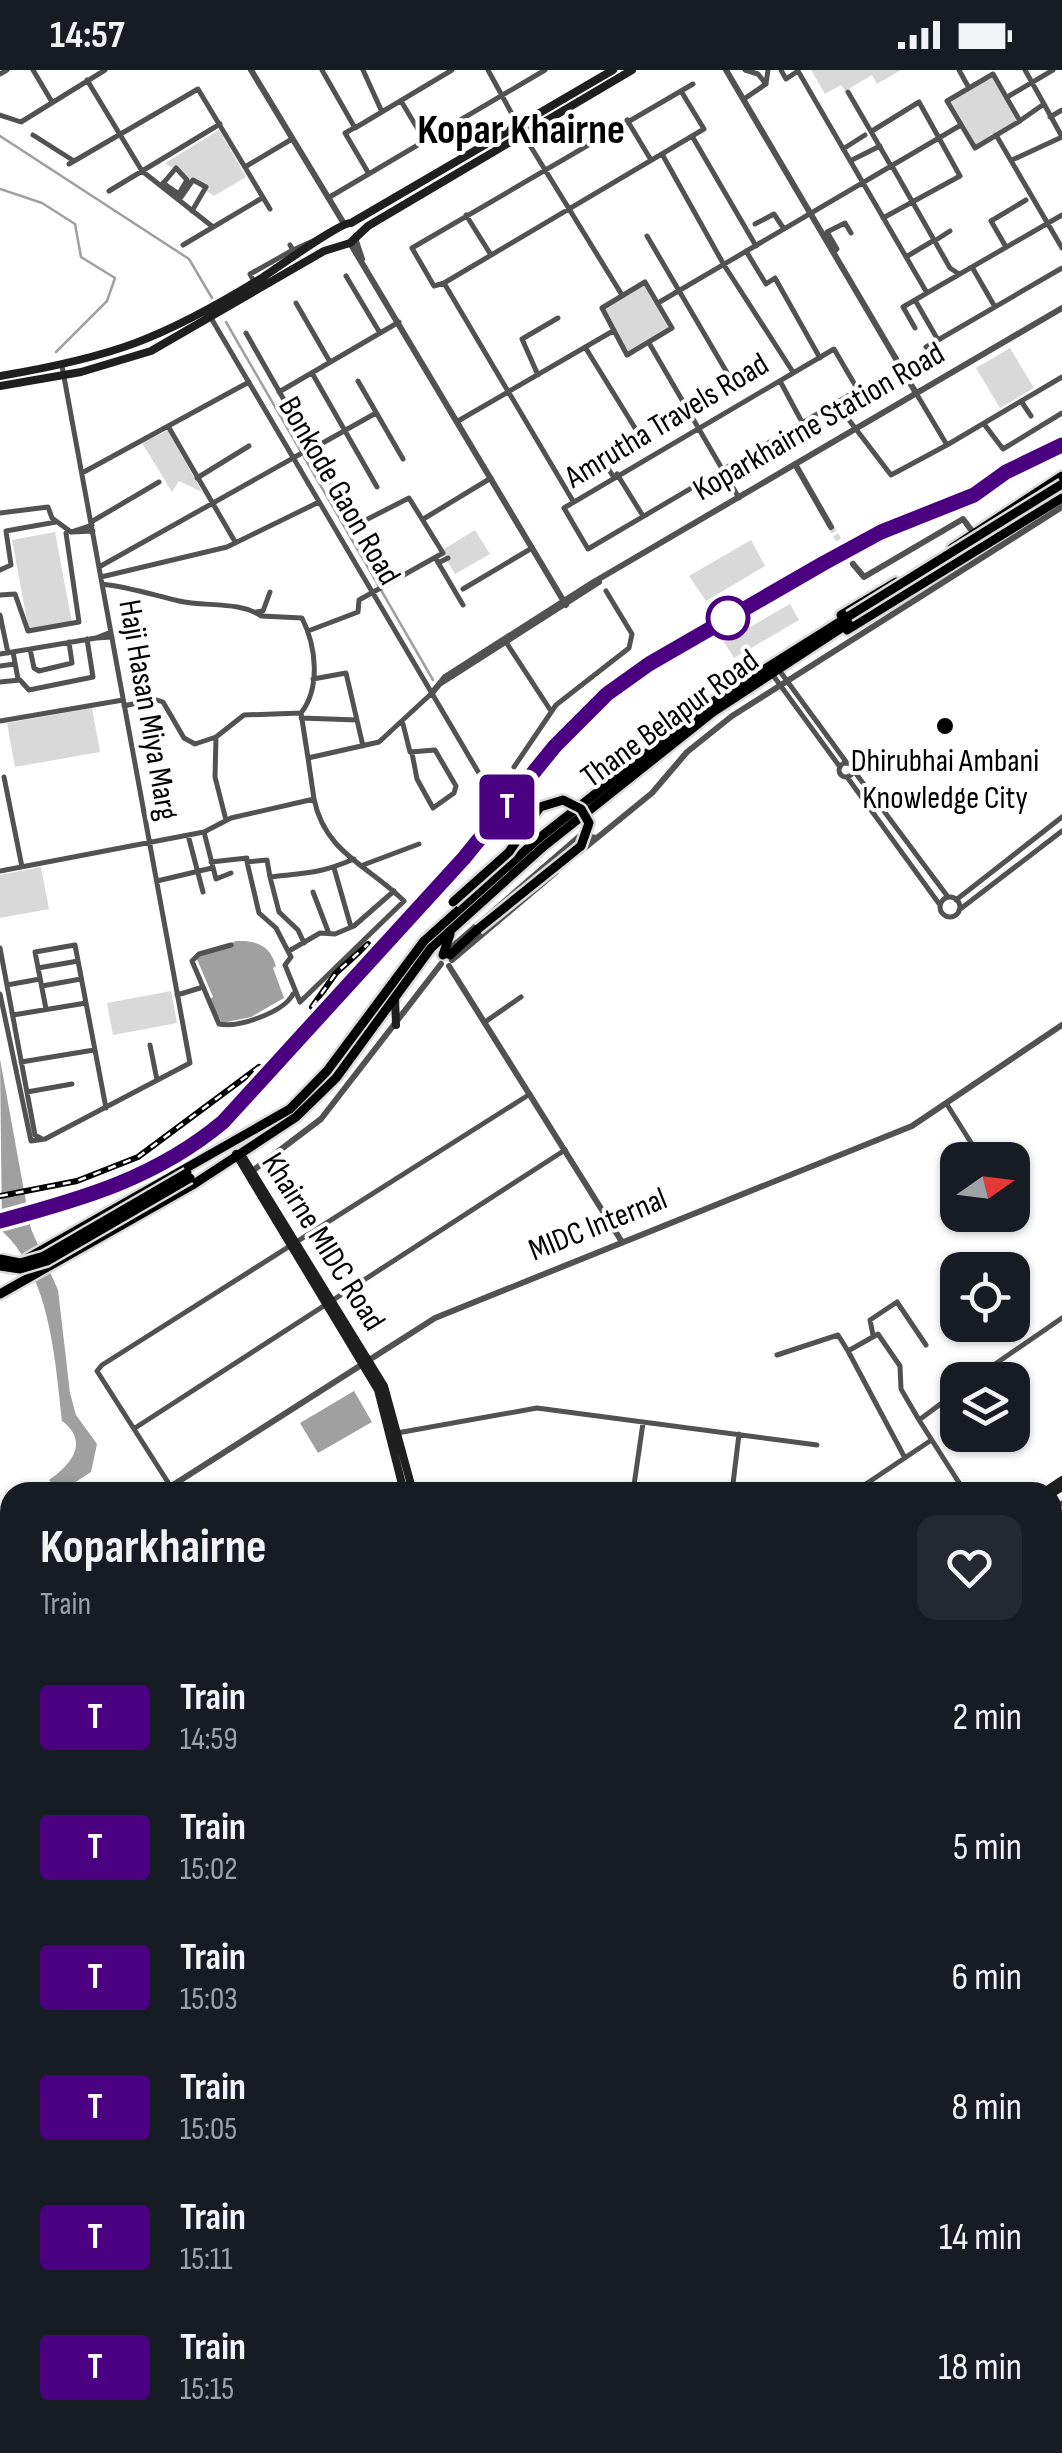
<!DOCTYPE html>
<html lang="en">
<head>
<meta charset="utf-8">
<style>
	:root { --surface:#171b24; --page:#242831; --text:#f1f3f6; --muted:#9ea1a6 }
	body { margin:0; font-family:"Sofia Sans Condensed",sans-serif; background:var(--page); color:var(--text); height:100vh; display:flex; flex-direction:column; font-size:38px; white-space:nowrap }
	* { box-sizing:border-box; margin:0 }
	p { font-size:32px; color:var(--muted) }
	.icon { flex:none; width:55px; height:55px; fill:none; stroke:currentColor; stroke-width:2; stroke-linecap:round; stroke-linejoin:round }
	.map { position:relative; flex:1; overflow:hidden }
	.details { position:absolute; left:0px; top:1412px; width:1062px; height:972px; display:flex; flex-direction:column; background:var(--surface); border-radius:30px 30px 0 0; box-shadow:0 2px 8px #0004 }
	.details>* { flex:none }
	.badge { padding:0 20px; border-radius:8px; font-size:35px; line-height:65px }
	.needle { width:65px; rotate:76deg }
	.tools { position:absolute; left:940px; top:1072px; display:grid; gap:20px }
	.tools a { display:grid; place-items:center; width:90px; height:90px; border-radius:20px; background:var(--surface); box-shadow:0 2px 8px #0004; font-size:50px }
	.map>.badge { position:absolute; translate:-50% -50%; box-shadow:0 0 0 5px #fff }
	.round { display:grid; place-items:center; flex:none; width:105px; height:105px; border-radius:20px; background:var(--page) }
	.summary { display:flex; align-items:center; justify-content:space-between; height:170px; padding:0 40px }
	h1 { font-size:48px; font-weight:700; line-height:75px }
	ul { padding:0; list-style:none }
	li { display:flex; align-items:center; gap:30px; height:130px; padding:0 40px }
	li div { flex:1 }
	li b { display:block; font-size:38px }
	li em { font-style:normal }
	li .badge { min-width:110px; font-weight:700; text-align:center }
	.status { display:flex; justify-content:space-between; align-items:center; height:70px; padding:0 50px; background:var(--surface); direction:ltr }
	.status svg { height:28px; fill:currentColor }
	.map>svg:first-child { display:block }
	.green { fill:#d9d9d9 }
	.water { fill:#a0a0a0 }
	.lines { fill:none; stroke-linecap:round; stroke-linejoin:round }
	.stream { stroke:#a0a0a0; stroke-width:2.5 }
	.tertiary-tunnel { stroke:#d9d9d9; stroke-width:6; stroke-dasharray:6 3; stroke-linecap:butt }
	.primary-casing { stroke:#dbdbdb; stroke-width:14 }
	.minor { stroke:#525252; stroke-width:5 }
	.tertiary { stroke:#525252; stroke-width:6 }
	.secondary { stroke:#1f1f1f; stroke-width:8 }
	.primary { stroke:#000; stroke-width:9 }
	.rail-casing { stroke:#000; stroke-width:6 }
	.rail { stroke:#fff; stroke-width:2.5; stroke-dasharray:8; stroke-linecap:butt }
	.primary-bridge-casing { stroke:#dbdbdb; stroke-width:14; stroke-linecap:butt }
	.primary-bridge { stroke:#000; stroke-width:9 }
	.line-casing { stroke:#fff; stroke-width:22 }
	.line { stroke:#4b0082; stroke-width:15 }
	.stop-dot { fill:#fff; stroke:#4b0082; stroke-width:5 }
	.poi-dot { fill:#000; stroke:#fff; stroke-width:4 }
	.labels { text-anchor:middle; dominant-baseline:central; stroke-width:8; stroke-linejoin:round; paint-order:stroke }
	.street-label { font-size:32px; fill:#000; stroke:#fff }
	.poi-label { font-size:32px; fill:#000; stroke:#fff }
	.district-label { font-size:42px; font-weight:bold; fill:#000; stroke:#fff }
</style>
</head>
<body>
<div class="status"><b>14:57</b><svg viewBox="0 0 49 12"><path d="M0 12V9h3v3zM5 12V6h3v6zM10 12V3h3v9zM15 12V0h3v12zM26 1h20v11H26zM47 4h2v5h-2z"/></svg></div>
<div class="map">
<svg width="1062" height="2383" viewBox="0 0 1062 2383">
	<rect width="100%" height="100%" fill="#fff"/>
	<path class="green" d="M 811,0 L 901,0 L 877,14 L 872,5 L 845,21 L 841,15 L 825,24 Z
		M 993,7 L 1018,50 L 975,75 L 950,32 Z
		M 219,60 L 246,107 L 214,126 L 165,93 Z
		M 642,211 L 669,259 L 628,282 L 601,235 Z
		M 1010,278 L 1034,318 L 1000,338 L 976,298 Z
		M 168,360 L 202,422 L 179,411 L 172,422 L 142,373 Z
		M 475,460 L 490,484 L 455,504 L 441,481 Z
		M 55,462 L 72,553 L 29,561 L 12,470 Z
		M 751,470 L 765,496 L 706,531 L 689,506 Z
		M 790,534 L 799,550 L 734,588 L 724,572 Z
		M 92,638 L 100,682 L 15,697 L 7,653 Z
		M 41,797 L 49,839 L 0,848 L 0,805 Z
		M 171,921 L 177,953 L 113,965 L 107,933 Z
		M 1053,2037 L 1062,2039 L 1062,2214 L 1053,2217 Z
		M 1062,2217 L 1062,2383 L 980,2383 L 975,2375 L 1052,2375 L 1053,2221 Z
		M 475,2375 L 780,2375 L 779,2383 L 473,2383 Z"/>
	<path class="water" d="M 236,871 C 256,870 270,875 276,896 L 273,898 L 284,928 L 251,947 L 222,953 L 209,930 L 213,927 L 196,887 Z
		M 0,989 L 31,1159 L 58,1220 L 70,1323 L 76,1345 L 97,1374 L 91,1402 L 60,1422 L 49,1410 C 71,1395 90,1372 62,1351 C 55,1289 50,1205 2,1161 Z
		M 354,1321 L 372,1352 L 318,1383 L 300,1353 Z"/>
	<g class="lines">
		<path class="stream" d="M 0,66 L 189,189 L 212,228
			M 0,119 L 42,133 L 75,154 L 81,187 L 115,208 L 107,231 L 56,282
			M 226,252 L 433,610
			M 1052,1512 L 1062,1506"/>
		<path class="tertiary-tunnel" d="M 831,457 L 853,494"/>
		<defs>
			<path id="primary" d="M 952,478 L 1062,406
				M 841,545 L 896,512
				M 847,560 L 1062,428
				M 443,885 L 450,864
				M 450,885 L 478,859
				M 28,1188 L 290,1039 L 327,1001 L 424,871 L 538,769 L 708,635 L 849,546
				M 0,1224 L 194,1114 L 296,1047 L 336,1008 L 431,878 L 543,777 L 713,642 L 852,551"/>
		</defs>
		<use href="#primary" class="primary-casing"/>
		<path class="minor" d="M 33,0 L 52,32
			M 322,0 L 355,58 L 452,0
			M 363,0 L 382,42
			M 488,0 L 518,55
			M 745,0 L 758,4 L 766,14
			M 781,0 L 786,9 L 798,1 L 927,223 L 1062,145
			M 959,0 L 969,18
			M 0,4 L 7,0
			M 993,4 L 1020,51 L 975,78 L 947,31 Z
			M 87,10 L 142,101 L 213,157
			M 766,14 L 768,0
			M 848,22 L 891,96
			M 1009,26 L 1053,0
			M 744,29 L 766,14
			M 401,31 L 425,71
			M 1044,34 L 1061,65
			M 0,45 L 21,52 L 105,0
			M 1050,47 L 1062,40
			M 627,50 L 651,90
			M 1021,50 L 1044,34 L 1025,0
			M 354,58 L 345,63 L 369,104
			M 872,61 L 919,32 L 960,106 L 883,148
			M 523,64 L 622,225
			M 33,65 L 74,91
			M 996,65 L 1062,178
			M 692,66 L 756,176
			M 843,79 L 865,65
			M 662,84 L 724,195 L 793,302
			M 1012,90 L 1062,67
			M 850,91 L 880,76
			M 69,94 L 198,19 L 270,139
			M 892,96 L 950,198 L 959,204
			M 245,97 L 292,69
			M 163,113 L 179,124
			M 161,116 L 176,98 L 187,110 L 177,127
			M 109,121 L 220,54
			M 328,128 L 545,0
			M 179,130 L 193,110 L 206,117 L 192,141
			M 466,145 L 491,185
			M 755,154 L 774,144 L 784,159
			M 647,166 L 729,306
			M 936,170 L 950,161
			M 183,175 L 262,128
			M 290,175 L 293,180 L 315,170
			M 1006,177 L 991,151 L 1026,130
			M 746,181 L 766,214 L 775,208 L 820,288
			M 834,182 L 837,179 L 827,162 L 845,153 L 851,163
			M 906,187 L 931,172
			M 972,197 L 995,237
			M 346,206 L 380,263
			M 254,212 L 250,204 L 293,180
			M 645,212 L 672,258 L 627,285 L 602,238 Z
			M 444,213 L 434,216 L 412,178 L 693,14
			M 915,230 L 938,270
			M 296,233 L 330,292
			M 658,233 L 961,55
			M 211,248 L 480,705
			M 915,258 L 903,237 L 927,223
			M 246,263 L 346,439
			M 649,273 L 739,428
			M 585,277 L 635,358
			M 926,277 L 1062,198
			M 834,279 L 858,320 L 588,479 L 564,438 Z
			M 312,303 L 377,417
			M 538,305 L 522,269 L 558,248
			M 358,311 L 403,389
			M 780,311 L 802,352
			M 279,322 L 399,252
			M 916,323 L 947,375 L 1062,307
			M 1021,331 L 1031,346
			M 836,333 L 891,405 L 947,375
			M 458,351 L 613,261
			M 984,354 L 1003,379 L 1062,343
			M 168,356 L 234,470
			M 312,379 L 376,343
			M 602,389 L 613,406
			M 82,403 L 249,312
			M 617,404 L 643,446
			M 197,408 L 249,376
			M 573,431 L 444,213 L 704,59 L 681,21
			M 0,443 L 48,437 L 52,448 L 71,462
			M 425,448 L 491,408
			M 91,452 L 159,412
			M 92,455 L 71,462 L 93,461
			M 436,489 L 463,535
			M 438,493 L 448,488
			M 99,497 L 311,378
			M 0,500 L 11,495 L 6,461 L 56,452
			M 101,507 L 227,477 L 319,432
			M 102,514 C 129,517 153,525 179,531 C 205,537 240,531 261,546 L 302,548 C 316,576 321,617 301,643 L 308,688
			M 463,519 L 532,478
			M 0,525 L 15,524 L 28,561 L 79,552 L 66,463
			M 256,542 L 263,541 L 270,522
			M 0,545 L 8,583
			M 308,561 L 358,542 L 359,530 L 443,483 L 409,428 L 356,455
			M 111,562 L 96,568 L 112,567
			M 506,572 L 551,641
			M 30,579 L 34,598 L 39,601 L 72,593 L 69,572
			M 13,582 L 18,609
			M 0,584 L 96,568
			M 0,596 L 15,594
			M 779,600 L 847,693
			M 772,604 L 840,697
			M 313,609 L 346,603 L 363,676
			M 0,612 L 20,610 L 29,620 L 93,607 L 87,569
			M 124,636 L 154,629 L 163,632 L 184,668 L 195,674 L 216,667 L 244,645 L 301,643
			M 301,648 L 357,650
			M 0,651 L 123,630
			M 403,654 L 410,682 L 435,680 L 456,716 L 454,723 L 433,738 L 417,709 L 412,683
			M 216,667 L 215,707 L 226,750
			M839 700a7 7 0 1 1 14 0a7 7 0 1 1-14 0Z
			M 514,697 L 556,635 L 629,578 L 632,564 L 606,521
			M 854,701 L 948,827
			M 4,707 L 22,797
			M 847,707 L 940,835
			M 314,729 C 325,783 368,795 404,831 L 300,932 L 285,895 L 291,887 L 276,858 L 259,843 L 247,792 L 267,790 L 270,807 C 308,802 316,805 354,789
			M 204,762 L 216,809 L 231,803
			M 188,765 L 203,822
			M 211,792 L 247,788
			M 363,795 L 419,774
			M 334,798 L 351,857
			M 0,801 L 204,762 L 231,748 L 314,729 L 308,688 L 379,672 L 432,623
			M 270,807 L 279,842 L 298,860 L 304,873
			M 157,811 L 212,798
			M 313,822 L 328,861
			M940 837a10 10 0 1 1 20 0a10 10 0 1 1-20 0Z
			M 956,830 L 1062,747
			M 959,840 L 1062,761
			M 231,875 L 199,884 L 192,891 L 219,954 C 239,958 284,942 293,924
			M 0,878 L 35,1065 L 42,1069
			M 289,881 L 320,863 L 335,864 L 354,856 L 394,821
			M 38,898 L 78,891
			M 7,915 L 40,909
			M 42,916 L 81,909
			M 0,924 L 31,1071 L 45,1069 L 190,993 L 62,296
			M 177,925 L 200,918
			M 46,939 L 35,882 L 75,875 L 106,1038
			M 13,945 L 86,933
			M 485,952 L 521,927
			M 150,975 L 157,1010
			M 21,992 L 94,980
			M 27,1022 L 72,1014
			M 946,1033 L 982,1090
			M 606,1147 L 636,1136
			M 873,1265 L 870,1250 L 897,1232 L 926,1275
			M 848,1281 L 905,1388
			M 777,1285 L 838,1265 L 848,1281 L 878,1264 L 900,1296 L 901,1319 L 919,1350
			M 972,1310 L 1062,1248
			M 958,1321 L 919,1350 L 965,1422
			M 135,1358 L 565,1080
			M 397,1363 L 537,1338 L 817,1375
			M 171,1417 L 97,1301 L 102,1295 L 530,1024
			M 378,1422 L 403,1416
			M 633,1422 L 643,1353
			M 732,1422 L 739,1364
			M 854,1422 L 930,1371
			M 1052,1440 L 1062,1433
			M 1052,1587 L 1062,1581
			M 0,1631 L 10,1638
			M 1052,1714 L 1062,1728
			M 1052,1760 L 1062,1754
			M 0,2112 L 10,2109"/>
		<path class="tertiary" d="M 251,0 L 343,152
			M 726,0 L 916,323
			M 355,168 L 362,189
			M 350,173 L 566,535
			M 795,394 L 831,457
			M 853,494 L 864,507 L 963,449 L 975,465
			M 441,613 L 599,512
			M 432,623 L 445,607 L 592,513 L 1062,238
			M 581,781 L 652,723 L 687,682 L 732,646 L 1062,437
			M 445,883 L 581,765 L 596,768
			M 452,890 L 556,802
			M 449,896 L 622,1172
			M 251,1102 L 321,1049 L 441,894
			M 162,1422 L 435,1248 L 912,1056 L 1062,955
			M 0,1781 L 10,1797
			M 0,1941 L 10,1968
			M 0,1965 L 10,1991
			M 0,2169 L 10,2167"/>
		<path class="secondary" d="M 0,306 C 113,287 162,269 260,209 C 276,199 340,152 351,153 L 613,0
			M 0,316 L 81,302 L 151,281 L 324,181 L 350,173 L 368,156 L 632,0
			M 395,927 L 396,955
			M 236,1084 L 244,1089 L 384,1316 L 413,1422
			M 236,1084 L 378,1320 L 404,1422
			M 1044,1422 L 1062,1410
			M 1052,1423 L 1062,1417
			M 0,1935 L 10,1930
			M 0,1945 L 10,1941"/>
		<use href="#primary" class="primary"/>
		<defs>
			<path id="rail" d="M 312,937 L 336,903 L 368,874
				M 0,1126 L 77,1111 L 138,1087 L 259,997
				M 0,1151 C 82,1129 156,1108 223,1052 L 464,788 L 555,676 L 607,625 L 649,594 L 824,493 L 881,462 L 974,425 L 1062,375"/>
		</defs>
		<use href="#rail" class="rail-casing"/>
		<use href="#rail" class="rail"/>
		<defs>
			<path id="primary-bridge" d="M 849,546 L 1062,414
				M 453,832 L 509,782 L 540,737 L 563,730 L 581,739 L 589,753 L 581,776 L 478,859
				M 0,1189 L 20,1193 L 44,1186 L 187,1103
				M 0,1196 L 20,1199 L 47,1191 L 190,1108"/>
		</defs>
		<use href="#primary-bridge" class="primary-bridge-casing"/>
		<use href="#primary-bridge" class="primary-bridge"/>
	</g>
	<g class="lines">
		<defs>
			<path id="line" d="M 0,1151 C 82,1129 156,1108 223,1052 L 464,788 L 555,676 L 607,624 L 649,594 L 824,493 L 881,462 L 974,425 L 1006,402 L 1062,375"/>
		</defs>
		<use href="#line" class="line-casing"/>
		<use href="#line" class="line"/>
	</g>
	<circle class="stop-dot" cx="728" cy="548" r="20"/>
	<circle class="poi-dot" cx="945" cy="656" r="10"/>
	<g class="labels">
		<g class="street-label">
			<text transform="translate(667 351) rotate(-31)">Amrutha Travels Road</text>
			<text transform="translate(819 352) rotate(-30)">Koparkhairne Station Road</text>
			<text transform="translate(339 421) rotate(60)">Bonkode Gaon Road</text>
			<text transform="translate(148 640) rotate(80)">Haji Hasan Miya Marg</text>
			<text transform="translate(670 649) rotate(-36)">Thane Belapur Road</text>
			<text transform="translate(598 1155) rotate(-22)">MIDC Internal</text>
			<text transform="translate(323 1172) rotate(58)">Khairne MIDC Road</text>
		</g>
		<g class="poi-label">
			<text x="945" y="691">Dhirubhai Ambani<tspan x="945" dy="37">Knowledge City</tspan></text>
		</g>
		<g class="district-label">
			<text x="521" y="60">Kopar Khairne</text>
		</g>
	</g>
</svg>
<div class="tools">
<a><svg class="needle" viewBox="-14 -14 28 28"><path d="M0-13l5 13h-10z" fill="#e53935"/><path d="M0 13l5-13h-10z" fill="#9ea1a6"/></svg></a>
<a><svg class="icon" aria-label="locate" viewBox="0 0 24 24"><circle cx="12" cy="12" r="6"/><path d="M12 2v4M12 18v4M2 12h4M18 12h4"/></svg></a>
<a><svg class="icon" aria-label="layers" viewBox="0 0 24 24"><path d="M12 4l9 5-9 5-9-5zM3 14l9 5 9-5"/></svg></a>
</div>
<b class="badge" style="left:507px;top:737px;background:#4b0082;color:#fff">T</b>
<section class="details">
<div class="summary"><div><h1>Koparkhairne</h1><p>Train</p></div><a class="round"><svg class="icon" aria-label="heart" viewBox="0 0 24 24"><path d="M12 20l-8-8c-3-5 5-10 8-4 3-6 11-1 8 4z"/></svg></a></div>
<ul>
<li><span class="badge" style="background:#4b0082;color:#fff">T</span><div><b>Train</b><p>14:59</p></div><em>2 min</em></li>
<li><span class="badge" style="background:#4b0082;color:#fff">T</span><div><b>Train</b><p>15:02</p></div><em>5 min</em></li>
<li><span class="badge" style="background:#4b0082;color:#fff">T</span><div><b>Train</b><p>15:03</p></div><em>6 min</em></li>
<li><span class="badge" style="background:#4b0082;color:#fff">T</span><div><b>Train</b><p>15:05</p></div><em>8 min</em></li>
<li><span class="badge" style="background:#4b0082;color:#fff">T</span><div><b>Train</b><p>15:11</p></div><em>14 min</em></li>
<li><span class="badge" style="background:#4b0082;color:#fff">T</span><div><b>Train</b><p>15:15</p></div><em>18 min</em></li>
</ul>
</section>
</div>
</body>
</html>
